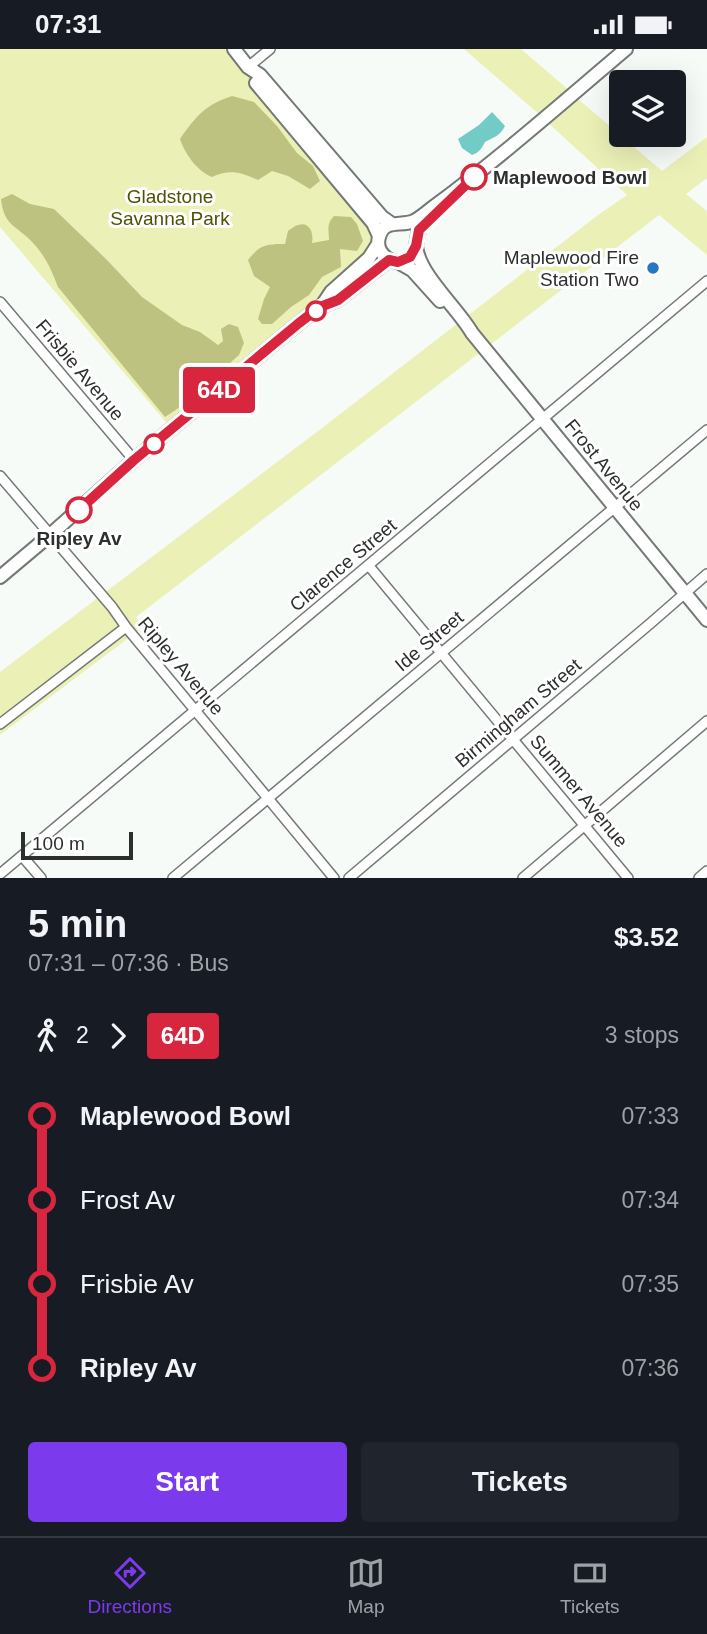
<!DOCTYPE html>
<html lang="en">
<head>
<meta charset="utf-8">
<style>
	:root { --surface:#171b24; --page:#20242c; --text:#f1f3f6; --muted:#9ea1a6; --line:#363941; --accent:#7c3aed }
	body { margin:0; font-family:Helvetica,sans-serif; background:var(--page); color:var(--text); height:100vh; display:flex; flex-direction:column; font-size:26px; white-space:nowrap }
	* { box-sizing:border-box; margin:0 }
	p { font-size:23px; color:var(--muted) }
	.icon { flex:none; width:38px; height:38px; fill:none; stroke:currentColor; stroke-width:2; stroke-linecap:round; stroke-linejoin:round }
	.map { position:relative; height:829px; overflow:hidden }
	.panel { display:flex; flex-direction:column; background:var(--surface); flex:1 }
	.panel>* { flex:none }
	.badge { padding:0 14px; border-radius:5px; font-size:24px; line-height:46px }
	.buttons { position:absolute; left:609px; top:21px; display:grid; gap:14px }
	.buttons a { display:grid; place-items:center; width:77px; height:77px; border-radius:7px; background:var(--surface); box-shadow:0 7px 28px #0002; font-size:35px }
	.scale { position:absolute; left:21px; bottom:18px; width:112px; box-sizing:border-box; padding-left:7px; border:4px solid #2d2f2e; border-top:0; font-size:19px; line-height:24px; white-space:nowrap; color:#2d2f2e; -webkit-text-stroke:5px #fff; paint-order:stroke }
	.map>.badge { position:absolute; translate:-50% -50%; box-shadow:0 0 0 4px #fff }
	.legs { display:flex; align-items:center; gap:10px; height:77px; padding:0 28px; font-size:23px }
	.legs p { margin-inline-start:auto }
	.headline { display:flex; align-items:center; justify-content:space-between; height:119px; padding:0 28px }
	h1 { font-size:38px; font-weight:700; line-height:52px }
	.cta { display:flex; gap:14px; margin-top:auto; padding:14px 28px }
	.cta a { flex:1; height:80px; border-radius:7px; background:var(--accent); color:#fff; font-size:28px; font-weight:700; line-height:80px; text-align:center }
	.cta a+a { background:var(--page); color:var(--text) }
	ul { padding:0 28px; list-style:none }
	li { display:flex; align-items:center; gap:24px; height:84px; font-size:26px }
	li i { display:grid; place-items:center; width:10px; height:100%; margin:0 9px; background:currentColor }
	li i::after { content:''; width:18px; height:18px; margin:-9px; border:5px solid; border-radius:50%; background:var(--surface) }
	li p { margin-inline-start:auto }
	li:first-child i { background:linear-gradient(#0000 50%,currentColor 0) }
	li:last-child i { background:linear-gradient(currentColor 50%,#0000 0) }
	.status { display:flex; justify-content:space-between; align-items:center; height:49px; padding:0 35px; background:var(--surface); direction:ltr }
	.status svg { height:19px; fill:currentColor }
	.menu { display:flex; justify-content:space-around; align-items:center; height:98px; border-top:2px solid var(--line); background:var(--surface); font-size:19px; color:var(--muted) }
	.menu a { display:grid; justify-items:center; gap:4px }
	.menu .current { color:var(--accent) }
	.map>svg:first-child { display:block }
	.green { fill:#ebf0b7 }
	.forest { fill:#bdc281 }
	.water { fill:#73cbc6 }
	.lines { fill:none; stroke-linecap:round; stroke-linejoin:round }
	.street-casing { stroke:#757976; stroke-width:12 }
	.secondary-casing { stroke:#757976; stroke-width:16 }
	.street { stroke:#fff; stroke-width:9 }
	.secondary { stroke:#fff; stroke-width:12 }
	.line-1-casing { stroke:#fff; stroke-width:16 }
	.line-1 { stroke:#d7263d; stroke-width:10 }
	.stop-1-dot { fill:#fff; stroke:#d7263d; stroke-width:3.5 }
	.poi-dot { fill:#2278c6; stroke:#fff; stroke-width:2.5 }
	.labels { text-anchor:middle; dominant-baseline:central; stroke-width:6; stroke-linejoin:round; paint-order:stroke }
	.stop-label { font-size:19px; font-weight:bold; fill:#2d2f2e; stroke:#fff; text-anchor:start }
	.park-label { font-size:19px; fill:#4f5202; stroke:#fff }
	.poi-label { font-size:19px; fill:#2d2f2e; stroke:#fff; text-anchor:end }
	.street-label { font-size:19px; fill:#2d2f2e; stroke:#fff }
</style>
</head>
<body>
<div class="status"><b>07:31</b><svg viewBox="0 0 49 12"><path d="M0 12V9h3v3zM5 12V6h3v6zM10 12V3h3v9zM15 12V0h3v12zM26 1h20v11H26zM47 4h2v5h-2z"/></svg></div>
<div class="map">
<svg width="707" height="829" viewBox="0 0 707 829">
	<rect width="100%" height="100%" fill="#f7fbf8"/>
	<path class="green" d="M 0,0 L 225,0 L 386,194 L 171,379 L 0,178 Z
		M 464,0 L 521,0 L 570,42 L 540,66 Z
		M 577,49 L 662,122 L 707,88 L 707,129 L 686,145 L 707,162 L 707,206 L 659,166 L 136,568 L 143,578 L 0,686 L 0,623 L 322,379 L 598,166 L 627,146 L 547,73 Z"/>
	<path class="forest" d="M 232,47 L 254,53 L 277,77 L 297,104 L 313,117 L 320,132 L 310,140 L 288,127 L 272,122 L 258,131 C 239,123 231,120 212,128 C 197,122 185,105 180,90 C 196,67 205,56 232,47 Z
		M 12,145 L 30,155 L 54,160 L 106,210 L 142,248 L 182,276 L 200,283 L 218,296 L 223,292 L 221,280 L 229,275 L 238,278 L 244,294 L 239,306 L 180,358 L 165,368 L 58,238 C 51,220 46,208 33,194 C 17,176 4,178 1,150 Z
		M 334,167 L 351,168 L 357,175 L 363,192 L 357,202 L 340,200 L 341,218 L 322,228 L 309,246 L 291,258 L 272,275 L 262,275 L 258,270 L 264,250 L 270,238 L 254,227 L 248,211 C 260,196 265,195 285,195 L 288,182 C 291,180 294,177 298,176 C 310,172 314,185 312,194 L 329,191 C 329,182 326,175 334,167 Z"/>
	<path class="water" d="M 492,63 L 505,77 C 501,86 493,89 485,93 C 482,99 479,104 472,106 L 462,99 L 458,90 L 479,76 Z"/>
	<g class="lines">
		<defs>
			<path id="street" d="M 248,18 L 270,0
				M 0,253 L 134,411
				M 0,427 L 112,558 L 126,578 L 334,829
				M 369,517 L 628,829
				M 0,675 L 126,578
				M 22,807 L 41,829
				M 0,825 L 707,232
				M 173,829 L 707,381
				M 349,829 L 652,573 L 707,525
				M 523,829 L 707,672
				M 699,829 L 707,822"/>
			<path id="secondary" d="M 234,0 L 248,18 L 260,26 L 382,168 L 392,175
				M 256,34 L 373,174 L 379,187
				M 465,134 C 455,144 445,155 435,165 C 430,169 424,174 420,180 C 415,189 419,201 409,209 C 395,220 374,205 379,188 C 384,169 401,178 414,172 C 420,169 426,164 432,159 C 499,110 562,54 626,0
				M 416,197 C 419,226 457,258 472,284 L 707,571
				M 398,213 L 412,221 L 440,252
				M 321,258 L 331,243 L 369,209 L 378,195
				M 0,528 L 50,486 L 134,411 L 299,274 L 320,258 L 338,251 L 389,211"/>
		</defs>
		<use href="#street" class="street-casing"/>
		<use href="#secondary" class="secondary-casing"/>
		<use href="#street" class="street"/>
		<use href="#secondary" class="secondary"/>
	</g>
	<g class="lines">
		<defs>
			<path id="line-1" d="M 79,461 L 134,411 L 299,274 L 320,258 L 338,251 L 389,211 L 398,213 L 410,208 L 416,197 L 419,181 L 474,128"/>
		</defs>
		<use href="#line-1" class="line-1-casing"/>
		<use href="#line-1" class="line-1"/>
	</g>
	<g class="stop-1-dot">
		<circle cx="474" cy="128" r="12"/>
		<circle cx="316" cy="262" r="9"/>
		<circle cx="154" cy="395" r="9"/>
		<circle cx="79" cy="461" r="12"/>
	</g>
	<circle class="poi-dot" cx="653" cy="219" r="7"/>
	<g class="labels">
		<g class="stop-label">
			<text x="493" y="128">Maplewood Bowl</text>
			<text x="79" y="489" text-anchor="middle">Ripley Av</text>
		</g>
		<g class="park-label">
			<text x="170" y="147">Gladstone<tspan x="170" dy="22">Savanna Park</tspan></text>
		</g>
		<g class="poi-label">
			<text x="639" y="208">Maplewood Fire<tspan x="639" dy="22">Station Two</tspan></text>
		</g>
		<g class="street-label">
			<text transform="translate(80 321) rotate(50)">Frisbie Avenue</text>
			<text transform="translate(604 416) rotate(51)">Frost Avenue</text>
			<text transform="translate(343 516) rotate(-40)">Clarence Street</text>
			<text transform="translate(429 592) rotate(-40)">Ide Street</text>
			<text transform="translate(181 617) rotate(50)">Ripley Avenue</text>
			<text transform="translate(518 664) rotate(-40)">Birmingham Street</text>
			<text transform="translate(579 742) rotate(50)">Summer Avenue</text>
		</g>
	</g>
</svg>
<div class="buttons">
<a><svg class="icon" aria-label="layers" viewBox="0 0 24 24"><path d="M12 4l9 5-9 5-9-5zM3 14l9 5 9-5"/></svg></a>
</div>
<div class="scale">100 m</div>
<b class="badge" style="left:219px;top:341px;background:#d7263d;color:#fff">64D</b>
</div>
<section class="panel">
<div class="headline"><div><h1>5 min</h1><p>07:31 – 07:36 · Bus</p></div><b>$3.52</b></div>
<div class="legs"><svg class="icon" aria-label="walk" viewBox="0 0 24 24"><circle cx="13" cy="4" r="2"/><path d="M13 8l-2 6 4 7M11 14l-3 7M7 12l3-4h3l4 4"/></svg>2<svg class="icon" aria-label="forward" viewBox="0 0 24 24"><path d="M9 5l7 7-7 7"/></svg><b class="badge" style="background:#d7263d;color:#fff">64D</b><p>3 stops</p></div>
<ul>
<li><i style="color:#d7263d"></i><b>Maplewood Bowl</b><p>07:33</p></li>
<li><i style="color:#d7263d"></i><span>Frost Av</span><p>07:34</p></li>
<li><i style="color:#d7263d"></i><span>Frisbie Av</span><p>07:35</p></li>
<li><i style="color:#d7263d"></i><b>Ripley Av</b><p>07:36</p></li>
</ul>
<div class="cta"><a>Start</a><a>Tickets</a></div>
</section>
<nav class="menu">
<a class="current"><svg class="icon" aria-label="directions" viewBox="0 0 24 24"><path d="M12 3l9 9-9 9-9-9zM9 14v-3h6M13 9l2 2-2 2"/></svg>Directions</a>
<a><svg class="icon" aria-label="map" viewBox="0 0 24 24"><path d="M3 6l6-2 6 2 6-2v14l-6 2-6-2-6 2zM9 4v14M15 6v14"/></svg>Map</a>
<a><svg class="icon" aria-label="tickets" viewBox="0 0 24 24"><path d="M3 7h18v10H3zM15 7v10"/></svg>Tickets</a>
</nav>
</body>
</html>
